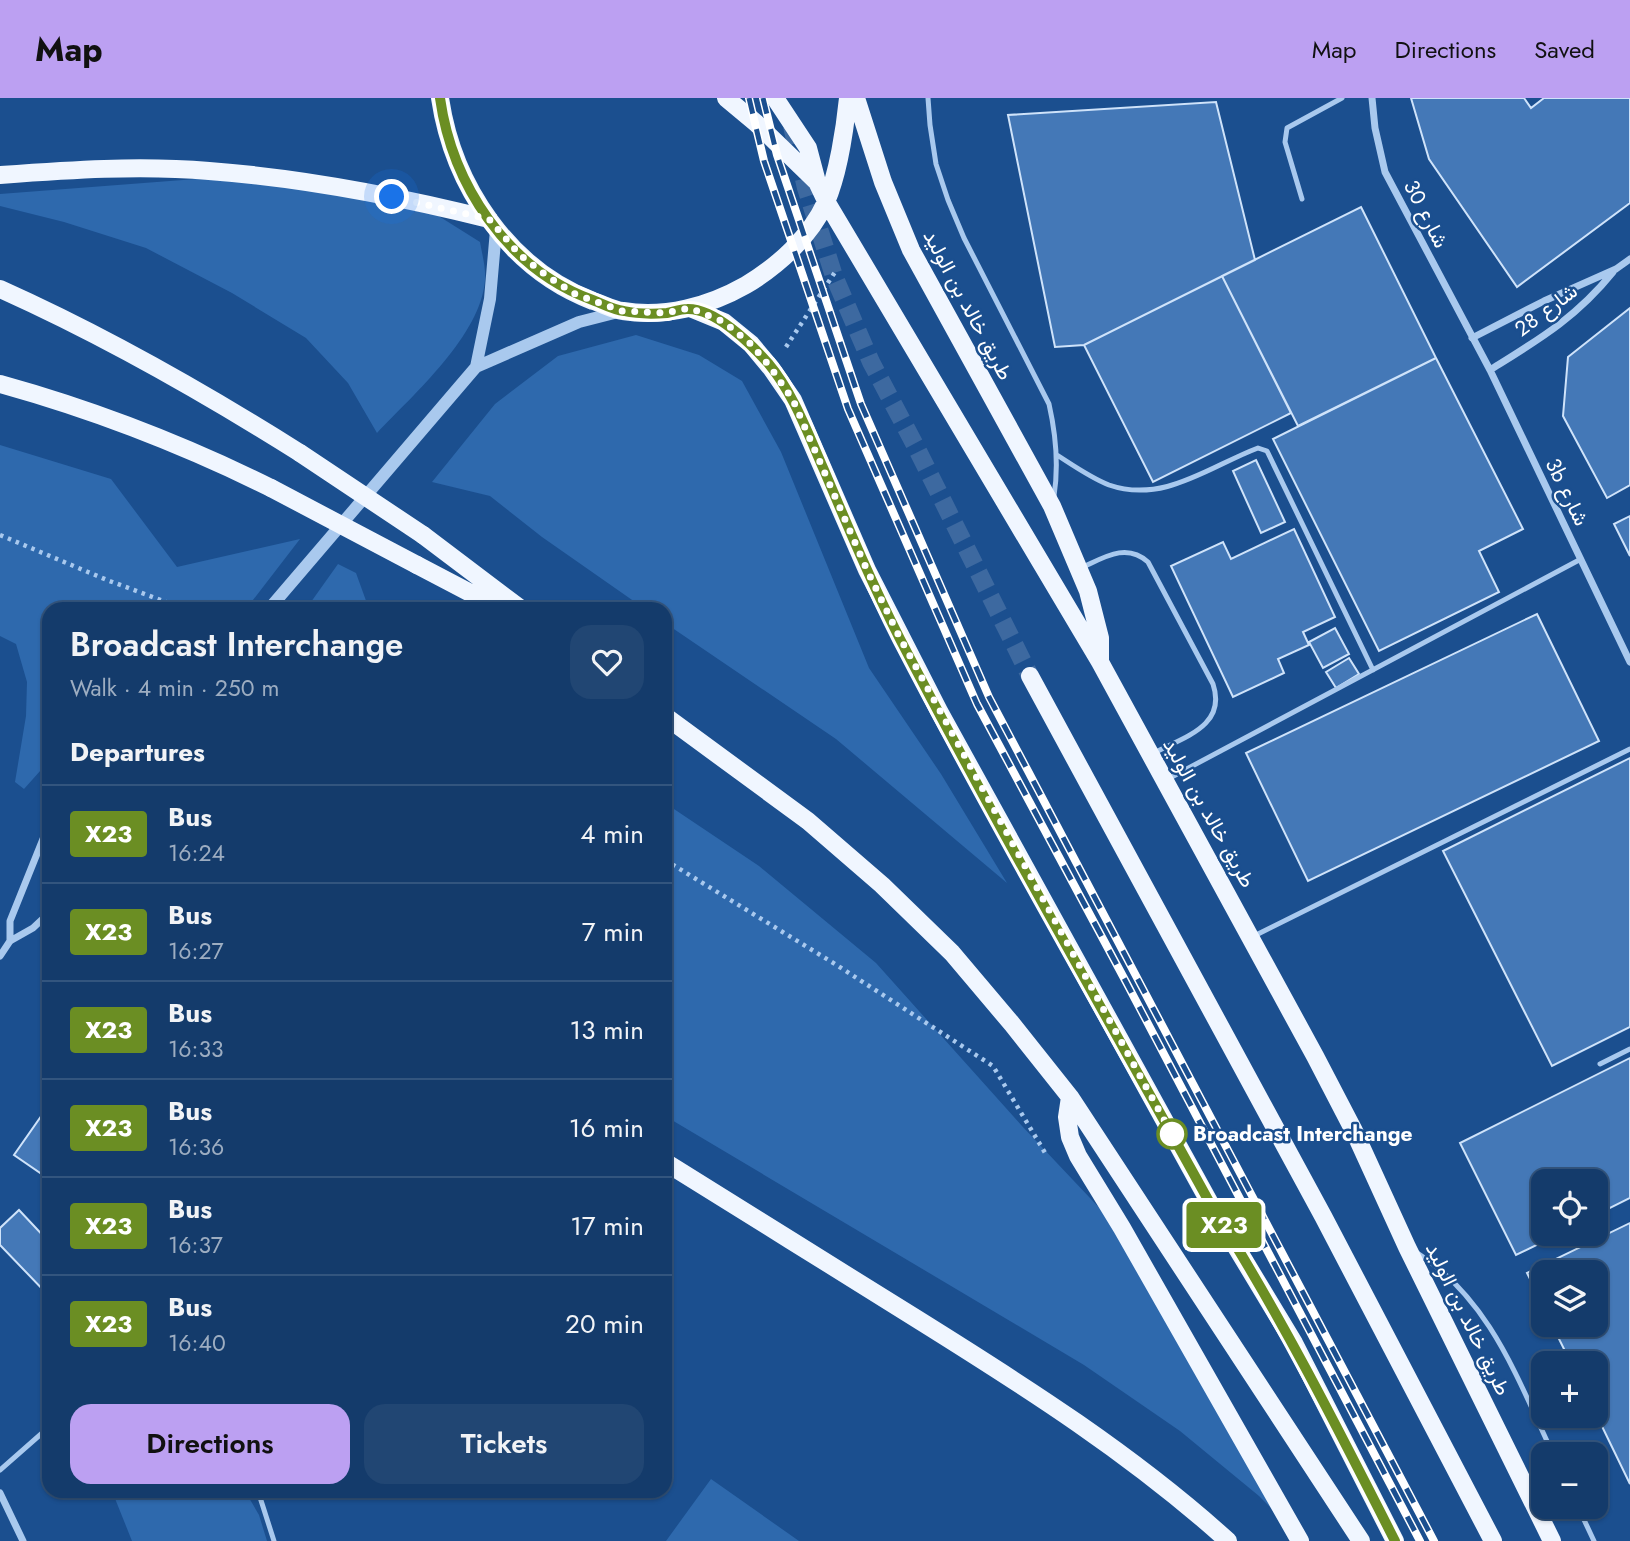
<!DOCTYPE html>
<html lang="en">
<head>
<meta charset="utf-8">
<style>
	:root { --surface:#143b6b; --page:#214673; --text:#f1f3f6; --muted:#9dadc1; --line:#33557e; --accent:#bca0f2 }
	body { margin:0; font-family:Jost,Vazirmatn,sans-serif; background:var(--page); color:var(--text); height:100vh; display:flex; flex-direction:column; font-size:26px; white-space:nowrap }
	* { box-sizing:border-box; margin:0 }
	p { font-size:23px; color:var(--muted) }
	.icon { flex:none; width:38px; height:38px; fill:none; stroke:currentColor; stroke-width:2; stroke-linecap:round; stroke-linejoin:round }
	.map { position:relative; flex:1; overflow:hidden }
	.panel { position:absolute; left:42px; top:504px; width:630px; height:896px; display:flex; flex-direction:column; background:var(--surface); border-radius:21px; box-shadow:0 2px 5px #0004,0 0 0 2px var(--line) }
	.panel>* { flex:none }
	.badge { padding:0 14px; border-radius:5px; font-size:24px; line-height:46px }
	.tools { position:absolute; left:1531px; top:1071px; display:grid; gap:14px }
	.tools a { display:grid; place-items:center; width:77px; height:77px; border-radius:14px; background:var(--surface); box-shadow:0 2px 5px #0004,0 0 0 2px var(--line); font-size:35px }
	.you { position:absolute; width:35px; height:35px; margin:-18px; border:5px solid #fff; border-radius:50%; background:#1a73e8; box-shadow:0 0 0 10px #1a73e833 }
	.map>.badge { position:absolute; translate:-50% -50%; box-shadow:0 0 0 4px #fff }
	h2 { padding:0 28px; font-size:26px; line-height:63px }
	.round { display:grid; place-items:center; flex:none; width:74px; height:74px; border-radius:21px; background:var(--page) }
	.head { display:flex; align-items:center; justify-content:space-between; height:119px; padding:0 28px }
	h1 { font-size:33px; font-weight:600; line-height:52px }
	.cta { display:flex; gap:14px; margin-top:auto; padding:14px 28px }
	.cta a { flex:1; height:80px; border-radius:21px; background:var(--accent); color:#111; font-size:28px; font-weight:600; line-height:80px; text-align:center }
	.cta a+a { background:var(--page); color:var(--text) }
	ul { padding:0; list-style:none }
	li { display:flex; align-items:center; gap:21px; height:98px; padding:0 28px; border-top:2px solid var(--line) }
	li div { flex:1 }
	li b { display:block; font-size:26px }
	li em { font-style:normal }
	li .badge { min-width:77px; font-weight:700; text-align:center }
	header { display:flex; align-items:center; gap:42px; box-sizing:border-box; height:98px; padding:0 35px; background:var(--accent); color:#111 }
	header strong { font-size:33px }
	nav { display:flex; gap:38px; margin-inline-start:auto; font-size:24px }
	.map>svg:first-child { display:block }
	.green { fill:#2e69ad }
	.building { fill:#4478b7; stroke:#cfe3fa; stroke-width:2 }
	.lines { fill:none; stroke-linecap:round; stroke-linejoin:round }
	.primary-tunnel { stroke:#3d69a0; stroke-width:18; stroke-dasharray:18 9; stroke-linecap:butt }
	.path { stroke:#a9c9ee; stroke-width:4.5; stroke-dasharray:3.5 5; stroke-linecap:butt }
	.service { stroke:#a9c9ee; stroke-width:5 }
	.minor { stroke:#a9c9ee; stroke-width:7 }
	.tertiary { stroke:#a9c9ee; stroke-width:12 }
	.primary { stroke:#f0f6ff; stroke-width:18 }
	.rail-casing { stroke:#fff; stroke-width:8 }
	.rail { stroke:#1b4f8f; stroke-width:5; stroke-dasharray:16; stroke-linecap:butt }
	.primary-bridge { stroke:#f0f6ff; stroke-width:18 }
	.line-casing { stroke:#fff; stroke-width:16 }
	.line { stroke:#6b8e23; stroke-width:10 }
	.walk { stroke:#fff; stroke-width:7; stroke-dasharray:0 12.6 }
	.stop-dot { fill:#fff; stroke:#6b8e23; stroke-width:3.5 }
	.labels { text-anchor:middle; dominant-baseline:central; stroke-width:5; stroke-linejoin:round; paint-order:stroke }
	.street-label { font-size:21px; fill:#fff; stroke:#1b4f8f }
	.stop-label { font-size:21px; font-weight:bold; fill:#fff; stroke:#1b4f8f; text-anchor:start }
</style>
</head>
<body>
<header>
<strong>Map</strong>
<nav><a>Map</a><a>Directions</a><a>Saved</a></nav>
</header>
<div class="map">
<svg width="1630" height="1443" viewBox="0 0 1630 1443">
	<rect width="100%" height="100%" fill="#1b4f8f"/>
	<path class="green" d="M 196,81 L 289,86 L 437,117 L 480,144 C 482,156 486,170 485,182 C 481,237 414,296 377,335 L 348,285 L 306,240 L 232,195 L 146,150 L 64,124 L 0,108 L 0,96 Z
		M 636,237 L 699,257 L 742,283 L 781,354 L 869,570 L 941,676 L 1007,785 L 836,641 L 665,525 L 665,511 L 645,511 L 542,439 L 490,398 L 432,384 L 495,306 L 558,258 Z
		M 0,347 L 111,381 L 177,469 L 300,441 L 246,511 L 49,511 L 49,663 L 24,691 L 15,684 L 26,618 L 27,584 L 16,546 L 0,538 Z
		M 338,466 L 356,475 L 369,511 L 306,511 Z
		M 665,705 L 759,768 L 876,865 L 1022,1028 L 1107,1118 L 1248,1334 L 1308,1443 L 1304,1443 L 1259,1398 L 1180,1333 L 1084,1267 L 665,1018 Z
		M 711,1381 L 799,1443 L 666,1443 Z
		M 112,1393 L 245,1393 L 259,1417 L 267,1443 L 132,1443 Z"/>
	<path class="building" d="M 1411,0 L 1524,0 L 1531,10 L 1544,0 L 1630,0 L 1630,105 L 1517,189 L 1429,61 Z
		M 1216,4 L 1255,162 L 1084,247 L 1055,249 L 1008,17 Z
		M 1361,109 L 1436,260 L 1298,328 L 1222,178 Z
		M 1222,178 L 1291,315 L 1153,384 L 1084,247 Z
		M 1630,210 L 1630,387 L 1607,400 L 1563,318 L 1568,259 Z
		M 1436,260 L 1523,431 L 1479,453 L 1499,494 L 1379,553 L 1273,341 Z
		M 1256,362 L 1285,424 L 1261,435 L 1233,373 Z
		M 1630,418 L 1630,458 L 1614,426 Z
		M 1294,431 L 1335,519 L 1303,534 L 1309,547 L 1278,561 L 1284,575 L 1233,599 L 1171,468 L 1223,444 L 1231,461 Z
		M 1537,516 L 1599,643 L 1308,783 L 1246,655 Z
		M 1335,530 L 1349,556 L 1323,570 L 1309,544 Z
		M 1349,560 L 1359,576 L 1336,590 L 1326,574 Z
		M 1630,660 L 1630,929 L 1552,968 L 1443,753 Z
		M 1630,960 L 1630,1100 L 1596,1117 L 1596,1083 L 1544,1083 L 1544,1136 L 1559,1136 L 1516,1157 L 1460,1045 Z
		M 49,1007 L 49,1081 L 14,1057 Z
		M 19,1112 L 49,1144 L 49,1198 L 0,1147 L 0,1130 Z
		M 1630,1125 L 1630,1386 L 1596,1316 L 1596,1265 L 1571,1265 L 1552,1227 L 1596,1227 L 1596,1174 L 1544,1174 L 1544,1209 L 1527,1175 Z"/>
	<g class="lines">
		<path class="primary-tunnel" d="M 792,28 L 806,90 L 834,178 L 871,264 L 915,347 L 1030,578"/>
		<path class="path" d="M 786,249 L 837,171
			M 0,437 L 107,482 L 185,511
			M 665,762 L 835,866 L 993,968 L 1047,1058"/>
		<path class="service" d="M 928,0 L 930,27 L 936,66 L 948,102 L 964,140 L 1049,306 C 1056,337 1059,366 1054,398
			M 1302,101 L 1285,44 L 1287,30 L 1342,0
			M 1057,357 C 1074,368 1091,380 1109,387 C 1164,406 1210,368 1258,350 L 1267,353 L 1373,572
			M 1081,470 C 1103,460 1126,444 1148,464 L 1213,586 C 1227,628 1184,639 1154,655
			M 1166,682 L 1581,461
			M 1254,838 L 1630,651
			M 1600,966 L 1630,951
			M 1416,1154 C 1490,1201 1517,1280 1553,1356
			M 0,1372 L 49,1329
			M 258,1393 L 274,1443
			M 1578,1409 L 1594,1443"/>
		<path class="minor" d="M 1372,0 L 1375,30 L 1385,74 L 1490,272 L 1630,564
			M 1472,240 L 1544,203 L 1616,171 L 1630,161
			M 1490,272 C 1538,242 1576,220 1613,174
			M 10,843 L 10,823 L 49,726
			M 0,858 L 10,843 L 33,830 L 49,815
			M 0,1395 L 23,1443"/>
		<path class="tertiary" d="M 476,269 L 490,201 L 496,132
			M 269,511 L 476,269 L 579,224 L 622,213"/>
		<path class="primary" d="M 440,0 C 453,88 509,171 593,203 C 603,206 613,212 623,213 C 665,220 709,208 746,187 C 778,168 810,139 826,104 C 838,76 845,30 848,0
			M 726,0 L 756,25 L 817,84
			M 775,0 L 808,50 L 817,84 L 826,103 L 1100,564 L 1315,958 L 1354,1033 L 1407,1149 L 1552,1443
			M 856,0 L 883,84 L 911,152 L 1052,408 L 1088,493 L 1100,540 L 1100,564
			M 0,77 C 69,72 139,67 209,73 C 303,80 397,98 489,121
			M 0,191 C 105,238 203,294 300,355
			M 690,210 L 724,224 L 751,246 L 771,270 L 793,302 L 867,472 L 939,613 L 1212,1109 L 1294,1245 L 1395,1443
			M 0,286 C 94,312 184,347 271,390
			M 423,437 L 521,511
			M 417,467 L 501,511
			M 1030,578 L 1323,1118 L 1493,1443
			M 665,618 L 808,723 L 882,787 L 952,855 L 1012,926 L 1070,999 L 1361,1443
			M 1070,999 L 1067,1019 L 1070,1039 L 1078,1058 L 1122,1130 L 1300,1443
			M 665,1064 C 749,1116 833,1169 917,1221 C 1026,1289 1133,1357 1228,1443"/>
		<defs>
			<path id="rail" d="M 749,0 L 764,63 L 848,311 L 977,606 L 1125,882 L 1420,1443
				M 763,0 L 777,57 L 861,306 L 989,599 L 1434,1443"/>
		</defs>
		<use href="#rail" class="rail-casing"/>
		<use href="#rail" class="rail"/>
		<path class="primary-bridge" d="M 300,355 L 423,437
			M 271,390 L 417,467"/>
	</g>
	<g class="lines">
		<defs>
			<path id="line" d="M 440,0 C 452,86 507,170 590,201 C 601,205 613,212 624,213 C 637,216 654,216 667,215 C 673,214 680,211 687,211 C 715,210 751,246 768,265 C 794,296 808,336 824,372 C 848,429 872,486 900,541 C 999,732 1108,920 1212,1109 C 1280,1216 1337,1329 1395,1443"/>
		</defs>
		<use href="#line" class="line-casing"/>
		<use href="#line" class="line"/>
		<path class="walk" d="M 392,99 L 489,121 L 520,157 L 547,178 L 575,196 L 622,213 L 665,215 L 690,210 L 724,224 L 751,246 L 771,270 L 793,302 L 867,472 L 899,538 L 1173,1038 L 1172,1036"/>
	</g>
	<circle class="stop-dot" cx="1172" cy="1036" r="14"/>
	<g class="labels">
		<g class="street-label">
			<text transform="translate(1426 116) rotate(63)">شارع 30</text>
			<text transform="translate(968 207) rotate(62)">طريق خالد بن الوليد</text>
			<text transform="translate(1546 212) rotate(-37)">شارع 28</text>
			<text transform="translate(1567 394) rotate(64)">3b شارع</text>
			<text transform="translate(1209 715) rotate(61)">طريق خالد بن الوليد</text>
			<text transform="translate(1468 1221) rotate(64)">طريق خالد بن الوليد</text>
		</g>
		<g class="stop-label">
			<text x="1193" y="1036">Broadcast Interchange</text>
		</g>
	</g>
</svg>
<div class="tools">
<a><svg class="icon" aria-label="locate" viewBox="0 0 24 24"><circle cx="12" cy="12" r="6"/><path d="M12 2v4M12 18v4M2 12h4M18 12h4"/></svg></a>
<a><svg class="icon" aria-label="layers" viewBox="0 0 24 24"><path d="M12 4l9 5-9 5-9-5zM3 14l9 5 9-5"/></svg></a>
<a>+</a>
<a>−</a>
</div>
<div class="you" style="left:392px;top:99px"></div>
<b class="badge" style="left:1224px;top:1127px;background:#6b8e23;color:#fff">X23</b>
<section class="panel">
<div class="head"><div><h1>Broadcast Interchange</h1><p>Walk · 4 min · 250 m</p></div><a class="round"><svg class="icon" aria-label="heart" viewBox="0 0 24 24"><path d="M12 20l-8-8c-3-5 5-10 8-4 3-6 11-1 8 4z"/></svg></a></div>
<h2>Departures</h2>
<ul>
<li><span class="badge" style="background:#6b8e23;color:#fff">X23</span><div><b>Bus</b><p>16:24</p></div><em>4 min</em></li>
<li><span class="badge" style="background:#6b8e23;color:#fff">X23</span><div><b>Bus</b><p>16:27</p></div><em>7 min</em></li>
<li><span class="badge" style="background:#6b8e23;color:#fff">X23</span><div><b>Bus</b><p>16:33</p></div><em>13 min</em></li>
<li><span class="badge" style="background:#6b8e23;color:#fff">X23</span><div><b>Bus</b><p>16:36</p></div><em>16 min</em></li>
<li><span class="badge" style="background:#6b8e23;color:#fff">X23</span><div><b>Bus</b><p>16:37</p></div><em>17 min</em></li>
<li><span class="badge" style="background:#6b8e23;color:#fff">X23</span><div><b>Bus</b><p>16:40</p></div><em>20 min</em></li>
</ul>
<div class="cta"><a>Directions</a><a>Tickets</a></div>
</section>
</div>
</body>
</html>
